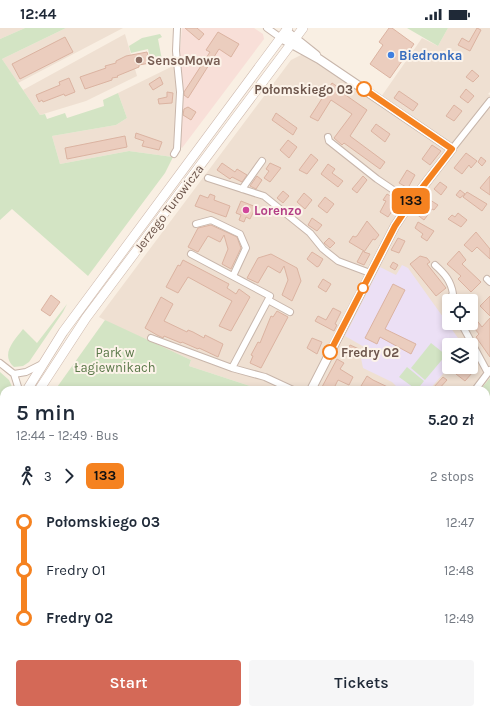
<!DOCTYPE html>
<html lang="en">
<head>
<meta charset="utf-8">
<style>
	:root { --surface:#fff; --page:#f6f6f7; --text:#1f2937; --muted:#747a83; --accent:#d46957 }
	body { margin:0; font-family:Karla,sans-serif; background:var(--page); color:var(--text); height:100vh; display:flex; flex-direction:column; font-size:15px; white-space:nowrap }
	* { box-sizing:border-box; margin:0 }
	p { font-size:13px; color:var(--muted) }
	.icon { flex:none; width:22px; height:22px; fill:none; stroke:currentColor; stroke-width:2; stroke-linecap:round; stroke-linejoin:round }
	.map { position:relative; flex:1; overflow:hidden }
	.side { position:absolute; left:0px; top:358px; width:490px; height:328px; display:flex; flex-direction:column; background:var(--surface); border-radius:12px 12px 0 0; box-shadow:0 2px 6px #0003 }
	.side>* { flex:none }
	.badge { padding:0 8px; border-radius:6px; font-size:14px; line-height:26px }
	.controls { position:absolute; left:442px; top:266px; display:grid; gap:8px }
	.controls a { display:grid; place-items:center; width:36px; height:36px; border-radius:4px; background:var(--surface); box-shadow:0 2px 6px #0003; font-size:20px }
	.map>.badge { position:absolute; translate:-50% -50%; box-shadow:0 0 0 2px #fff }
	.legs { display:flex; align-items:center; gap:6px; height:44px; padding:0 16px; font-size:13px }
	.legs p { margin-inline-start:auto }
	.overview { display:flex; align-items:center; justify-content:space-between; height:68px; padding:0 16px }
	h1 { font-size:22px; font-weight:600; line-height:30px }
	.action { display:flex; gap:8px; margin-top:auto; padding:8px 16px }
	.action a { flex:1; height:46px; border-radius:4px; background:var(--accent); color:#fff; font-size:16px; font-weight:600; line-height:46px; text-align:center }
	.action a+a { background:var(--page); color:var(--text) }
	ul { padding:0 16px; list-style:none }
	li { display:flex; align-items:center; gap:14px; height:48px; font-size:15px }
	li i { display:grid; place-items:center; width:6px; height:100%; margin:0 5px; background:currentColor }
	li i::after { content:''; width:10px; height:10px; margin:-5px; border:3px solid; border-radius:50%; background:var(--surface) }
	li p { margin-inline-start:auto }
	li:first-child i { background:linear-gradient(#0000 50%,currentColor 0) }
	li:last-child i { background:linear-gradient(currentColor 50%,#0000 0) }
	.status { display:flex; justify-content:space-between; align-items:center; height:28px; padding:0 20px; background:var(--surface); direction:ltr }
	.status svg { height:11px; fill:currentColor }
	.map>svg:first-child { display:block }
	.residential { fill:#efe0d2; fill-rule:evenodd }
	.commercial { fill:#f8dfd8 }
	.education { fill:#ece0f5 }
	.green { fill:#d3e4c4 }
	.building { fill:#ebcdbe; stroke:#dbb3a1 }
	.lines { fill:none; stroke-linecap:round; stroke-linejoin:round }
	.minor-casing { stroke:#c8b6ab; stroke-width:8 }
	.tertiary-casing { stroke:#c8b6ab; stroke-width:10 }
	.secondary-casing { stroke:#cdb8ac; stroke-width:10 }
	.minor { stroke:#fff; stroke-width:6 }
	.tertiary { stroke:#fff; stroke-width:8 }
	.secondary { stroke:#fff; stroke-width:9 }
	.line-1-casing { stroke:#fff; stroke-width:9 }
	.line-1 { stroke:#f58220; stroke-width:6 }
	.shop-dot { fill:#3f7fe0; stroke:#fcf3e9; stroke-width:1.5 }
	.education-dot { fill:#8d6e63; stroke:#fcf3e9; stroke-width:1.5 }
	.stop-1-dot { fill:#fff; stroke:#f58220; stroke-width:2 }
	.hotel-dot { fill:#d1479c; stroke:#fcf3e9; stroke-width:1.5 }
	.labels { text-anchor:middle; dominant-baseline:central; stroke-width:4; stroke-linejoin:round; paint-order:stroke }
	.shop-label { font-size:13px; font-weight:bold; fill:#366cbe; stroke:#fcf3e9; text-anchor:start }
	.education-label { font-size:13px; font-weight:bold; fill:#785e54; stroke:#fcf3e9; text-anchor:start }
	.stop-label { font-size:13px; font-weight:bold; fill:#6d564c; stroke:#fcf3e9; text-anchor:end }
	.street-label { font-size:13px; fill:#6d564c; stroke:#fcf3e9 }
	.hotel-label { font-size:13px; font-weight:bold; fill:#b23c85; stroke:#fcf3e9; text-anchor:start }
	.park-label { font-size:13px; fill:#5a7849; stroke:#fcf3e9 }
</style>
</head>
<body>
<div class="status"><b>12:44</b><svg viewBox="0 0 49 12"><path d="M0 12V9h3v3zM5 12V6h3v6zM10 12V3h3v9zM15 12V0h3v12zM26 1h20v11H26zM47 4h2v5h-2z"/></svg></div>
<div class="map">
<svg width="490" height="686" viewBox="0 0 490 686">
	<rect width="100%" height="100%" fill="#f9efe3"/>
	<path class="residential" d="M 0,0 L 25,0 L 0,11 Z
		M 66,0 L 123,0 L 18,55 L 2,31 Z
		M 448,0 L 490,0 L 490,64 L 488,66 L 490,67 L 490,350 L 480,362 L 248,362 L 250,358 L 189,338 L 191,332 L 114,297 L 99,289 L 291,32 L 303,26 L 381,69 L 422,10 L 438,18 ZM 449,273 L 471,273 L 471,295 L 449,295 ZM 449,317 L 471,317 L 471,339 L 449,339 Z
		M 125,6 L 137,48 L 86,73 L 40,87 L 23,62 Z
		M 175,37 L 176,52 L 175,121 L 173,129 L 129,123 L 60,136 L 52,108 L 116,97 L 127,90 L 118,65 Z
		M 486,387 L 490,392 L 490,515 L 486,510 Z
		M 0,501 L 4,504 L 4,682 L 147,682 L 146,686 L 0,686 Z
		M 490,520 L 490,597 L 486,593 L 486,525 Z
		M 486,620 L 490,623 L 490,686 L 328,686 L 330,682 L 486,682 Z
		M 165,682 L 245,682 L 252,686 L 164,686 Z
		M 263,682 L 317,682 L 315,686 L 270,686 Z"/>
	<path class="commercial" d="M 182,0 L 254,0 L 263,6 L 264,11 L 182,120 L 180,118 L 180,22 Z"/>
	<path class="education" d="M 402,237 L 408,240 L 463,317 L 449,317 L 449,339 L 429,362 L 400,362 L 392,354 L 363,340 L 361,330 L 366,320 L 345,308 L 380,239 L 396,247 Z"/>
	<path class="green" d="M 25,0 L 66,0 L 2,31 L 40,87 L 45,86 L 47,91 L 65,85 L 67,90 L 104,78 L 103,72 L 118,65 L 127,90 L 116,97 L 52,108 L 60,136 L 129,123 L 173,129 L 165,145 L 88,248 L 12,181 L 0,192 L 0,11 Z
		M 407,0 L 448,0 L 438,18 Z
		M 160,6 L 162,9 L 158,11 L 162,32 L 151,35 L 148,21 L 131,25 L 129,18 L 142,10 Z
		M 67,276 L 63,284 L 29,334 L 23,338 L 14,339 C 0,326 14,313 23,301 L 37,315 Z
		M 105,292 L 191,332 L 189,338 L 250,358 L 248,362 L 55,362 Z
		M 431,315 L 446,327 L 425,352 L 411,340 Z
		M 407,339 L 424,353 L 417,362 L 399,349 Z
		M 0,344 L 9,352 L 13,361 L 4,362 L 4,382 L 0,390 Z
		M 490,350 L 490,392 L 486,387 L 486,362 L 480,362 Z
		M 4,469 L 4,537 L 0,535 L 0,478 Z"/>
	<path class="building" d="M 185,0 L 197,0 L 204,6 L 199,12 Z
		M 389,0 L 392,0 L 414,16 L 390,50 L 370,36 L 383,17 L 379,14 Z
		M 477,0 L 481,2 L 470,23 L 458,17 L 462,10 L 469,14 Z
		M 218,4 L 239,16 L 231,29 L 219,21 L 188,70 L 184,67 L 184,64 L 210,24 L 206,22 Z
		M 65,9 L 73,24 L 20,51 L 12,36 Z
		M 147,24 L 150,35 L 139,37 L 139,39 L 117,48 L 118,49 L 112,50 L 112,52 L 85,61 L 80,49 L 106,40 L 105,38 L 116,35 L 116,33 L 126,28 Z
		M 472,42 L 479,48 L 473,54 L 466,49 Z
		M 160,49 L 163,56 L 153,62 L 149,56 Z
		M 69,50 L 75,64 L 65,68 L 64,66 L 43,74 L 42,72 L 39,74 L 36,67 L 60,57 L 59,54 Z
		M 332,55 L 338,59 L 337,61 L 367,82 L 350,108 L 385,134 L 380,141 L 344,115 L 342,117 L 334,110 L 352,86 L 331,72 L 318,93 L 310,89 Z
		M 466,61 L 474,68 L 468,75 L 460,69 Z
		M 399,63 L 418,76 L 413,83 L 394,70 Z
		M 167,64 L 173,65 L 172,75 L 159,76 L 158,71 L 167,69 Z
		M 454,77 L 462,83 L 454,93 L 446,88 Z
		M 188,79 L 196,84 L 191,92 L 183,87 L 184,81 Z
		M 276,85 L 297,100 L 293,107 L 272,92 Z
		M 376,96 L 390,106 L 385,114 L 371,103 Z
		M 136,105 L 162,114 L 159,122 L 142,118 L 144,113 L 135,110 Z
		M 125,108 L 127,119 L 67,131 L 65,120 Z
		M 288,112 L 297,119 L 289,130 L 280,122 Z
		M 432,117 L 441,123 L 430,137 L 422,131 Z
		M 466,125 L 477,133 L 471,140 L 469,137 L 462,146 L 454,140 Z
		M 311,126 L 318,132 L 307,146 L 299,142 Z
		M 481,129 L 486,133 L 482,138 L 478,134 Z
		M 222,135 L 235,144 L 237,141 L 247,147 L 242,154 L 232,149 L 230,151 L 217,142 Z
		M 270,135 L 281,140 L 270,154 L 264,150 L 269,143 L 266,141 Z
		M 328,136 L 335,141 L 332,145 L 343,153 L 338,159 L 321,146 Z
		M 407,142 L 415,147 L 408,160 L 399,155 Z
		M 257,148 L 262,152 L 256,161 L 250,158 Z
		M 363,148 L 367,152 L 357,165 L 352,161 Z
		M 490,148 L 490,167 L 480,160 Z
		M 440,154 L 447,159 L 441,167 L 434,161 Z
		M 460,162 L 465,166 L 460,170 L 456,167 Z
		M 283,163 L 289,168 L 283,175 L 277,170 Z
		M 467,164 L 487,176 L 482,183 L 463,169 Z
		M 304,165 L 312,172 L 305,181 L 297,174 Z
		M 210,166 L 215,168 L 214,172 L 230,178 L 226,189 L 195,178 L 200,167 L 208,170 Z
		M 387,166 L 399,173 L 388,189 L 380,184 L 386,173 L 383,172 Z
		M 325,169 L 334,176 L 327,185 L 318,178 Z
		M 427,170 L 438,177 L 434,182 L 432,181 L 424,192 L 415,185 Z
		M 241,173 L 256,179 L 250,191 L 246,189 L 244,194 L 239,192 L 241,187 L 236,185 Z
		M 458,185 L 467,192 L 461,199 L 448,191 L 452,187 L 455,189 Z
		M 312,190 L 322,197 L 317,203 L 308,197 Z
		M 367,193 L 379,207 L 375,212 L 373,211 L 364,224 L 370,226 L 364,237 L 357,234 L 363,223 L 364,223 L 349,214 L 353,208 L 355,209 L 357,208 Z
		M 418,194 L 434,203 L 427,213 L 421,209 L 423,206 L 415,200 Z
		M 211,197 L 237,209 L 241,220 L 231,241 L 222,236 L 228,221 L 224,207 L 220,214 L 208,208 L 198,224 L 188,219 L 198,200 Z
		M 476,204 L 490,221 L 490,231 L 477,219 L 472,224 L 464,217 Z
		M 329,210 L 335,215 L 330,220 L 324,215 Z
		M 398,210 L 405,213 L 399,225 L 391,222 Z
		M 459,223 L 466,232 L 462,236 L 481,254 L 471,264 L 458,251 L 461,248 L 447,236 Z
		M 312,224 L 323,231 L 319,238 L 317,239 L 307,231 Z
		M 271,226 L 297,240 L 301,253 L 292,273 L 282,267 L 288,252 L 284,238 L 280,245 L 268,238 L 258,255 L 247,250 L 258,230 Z
		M 420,228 L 427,230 L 430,234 L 427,236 L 446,260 L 436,268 L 410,236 Z
		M 183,232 L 229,256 L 227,260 L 236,266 L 239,261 L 250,269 L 231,303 L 219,298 L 232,273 L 188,249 L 178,265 L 166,259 L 178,237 L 180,238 Z
		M 393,234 L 398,237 L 395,242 L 390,239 Z
		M 323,251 L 331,256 L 326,264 L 318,259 Z
		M 393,256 L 405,262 L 385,301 L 416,316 L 411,326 L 380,309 L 377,316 L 365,310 Z
		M 51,267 L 60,274 L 50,288 L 41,282 Z
		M 490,268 L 490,288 L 480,278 Z
		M 161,269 L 173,276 L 164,293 L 187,304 L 188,302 L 193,304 L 204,310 L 205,307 L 223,316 L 218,329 L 199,320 L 198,321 L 182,314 L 181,315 L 164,308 L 163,310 L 157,307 L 145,300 Z
		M 333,280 L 341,284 L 335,296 L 337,297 L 334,303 L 315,293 L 318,288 L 326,292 Z
		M 277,283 L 288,289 L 261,340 L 250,335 L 253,328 L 251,327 L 258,314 L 260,315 L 271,288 L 273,289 Z
		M 471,285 L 482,299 L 490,290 L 490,329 L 476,309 L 479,306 L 471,296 Z
		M 312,310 L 322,314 L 317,326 L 307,320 Z
		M 350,317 L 359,321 L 355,330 L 346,325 Z
		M 337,331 L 344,335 L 340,341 L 353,349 L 349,357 L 338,352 L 333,362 L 323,362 L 324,360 L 322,359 Z
		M 463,339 L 472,345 L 465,353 L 456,346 Z
		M 367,348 L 373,352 L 394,362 L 369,362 L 361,358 Z
		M 443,349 L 447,352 L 438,362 L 435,362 L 433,360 Z"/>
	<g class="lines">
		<defs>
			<path id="minor" d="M 267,0 L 281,10
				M 328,109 L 329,113 L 377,151 L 411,174
				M 452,121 L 490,73
				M 174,126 L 177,121 L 180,64 L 176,23 L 177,0
				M 208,150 L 264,168 L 310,205 L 323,221 L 338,233 L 370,245
				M 242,161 L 262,133
				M 196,196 L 211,192 L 240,206 L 246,220 L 233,248
				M 191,226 L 270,268 L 268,272 L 290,284
				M 435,237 C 445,246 451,253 453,266 L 448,272 L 449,274
				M 487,251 L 490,254
				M 461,295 L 488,345
				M 151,310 L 232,340 L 265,349 L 293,362
				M 0,335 L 14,346 L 19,362
				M 232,340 L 268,272
				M 14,346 L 26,344 L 42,336
				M 475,362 L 490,342
				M 486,396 L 490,401
				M 254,682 L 261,686
				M 380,682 L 384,686
				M 137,686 L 139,682
				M 321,686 L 323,682"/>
			<path id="tertiary" d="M 286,3 L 316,27
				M 281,10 L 319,31 L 452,121 L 411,174 L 395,198 L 311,362
				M 153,686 L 155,682"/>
			<path id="secondary" d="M 27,362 L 63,304 L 288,0
				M 39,362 L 86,290 L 303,0
				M 0,418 L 4,409
				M 0,443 L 4,434"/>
		</defs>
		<use href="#minor" class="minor-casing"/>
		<use href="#tertiary" class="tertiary-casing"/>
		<use href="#secondary" class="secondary-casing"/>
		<use href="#minor" class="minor"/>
		<use href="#tertiary" class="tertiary"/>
		<use href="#secondary" class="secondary"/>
	</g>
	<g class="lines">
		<defs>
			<path id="line-1" d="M 330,324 L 395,198 L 411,174 L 452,121 L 364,61"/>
		</defs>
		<use href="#line-1" class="line-1-casing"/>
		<use href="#line-1" class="line-1"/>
	</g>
	<circle class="shop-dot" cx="391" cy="27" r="4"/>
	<circle class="education-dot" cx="139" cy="32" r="4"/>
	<g class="stop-1-dot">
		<circle cx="364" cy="61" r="7"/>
		<circle cx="363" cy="260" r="5"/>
		<circle cx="330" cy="324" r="7"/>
	</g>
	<circle class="hotel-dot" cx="246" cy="182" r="4"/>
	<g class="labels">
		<g class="shop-label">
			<text x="399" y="27">Biedronka</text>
		</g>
		<g class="education-label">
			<text x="147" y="32">SensoMowa</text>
		</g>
		<g class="stop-label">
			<text x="353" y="61">Połomskiego 03</text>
			<text x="341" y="324" text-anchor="start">Fredry 02</text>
		</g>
		<g class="street-label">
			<text transform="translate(169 180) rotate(-53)">Jerzego Turowicza</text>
		</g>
		<g class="hotel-label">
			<text x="254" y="182">Lorenzo</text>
		</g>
		<g class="park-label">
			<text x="115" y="324">Park w<tspan x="115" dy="15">Łagiewnikach</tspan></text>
		</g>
	</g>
</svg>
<div class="controls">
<a><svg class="icon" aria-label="locate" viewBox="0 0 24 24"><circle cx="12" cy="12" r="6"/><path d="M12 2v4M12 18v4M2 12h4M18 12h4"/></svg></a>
<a><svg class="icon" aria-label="layers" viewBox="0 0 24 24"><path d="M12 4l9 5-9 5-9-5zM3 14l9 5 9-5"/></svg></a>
</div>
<b class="badge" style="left:411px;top:173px;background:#f58220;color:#111">133</b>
<section class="side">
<div class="overview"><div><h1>5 min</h1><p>12:44 – 12:49 · Bus</p></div><b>5.20 zł</b></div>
<div class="legs"><svg class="icon" aria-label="walk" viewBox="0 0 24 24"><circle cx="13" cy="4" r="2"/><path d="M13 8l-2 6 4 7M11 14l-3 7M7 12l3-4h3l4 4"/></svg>3<svg class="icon" aria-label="forward" viewBox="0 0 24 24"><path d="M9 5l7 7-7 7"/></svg><b class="badge" style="background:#f58220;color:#111">133</b><p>2 stops</p></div>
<ul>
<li><i style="color:#f58220"></i><b>Połomskiego 03</b><p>12:47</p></li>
<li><i style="color:#f58220"></i><span>Fredry 01</span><p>12:48</p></li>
<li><i style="color:#f58220"></i><b>Fredry 02</b><p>12:49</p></li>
</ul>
<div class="action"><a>Start</a><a>Tickets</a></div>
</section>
</div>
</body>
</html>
